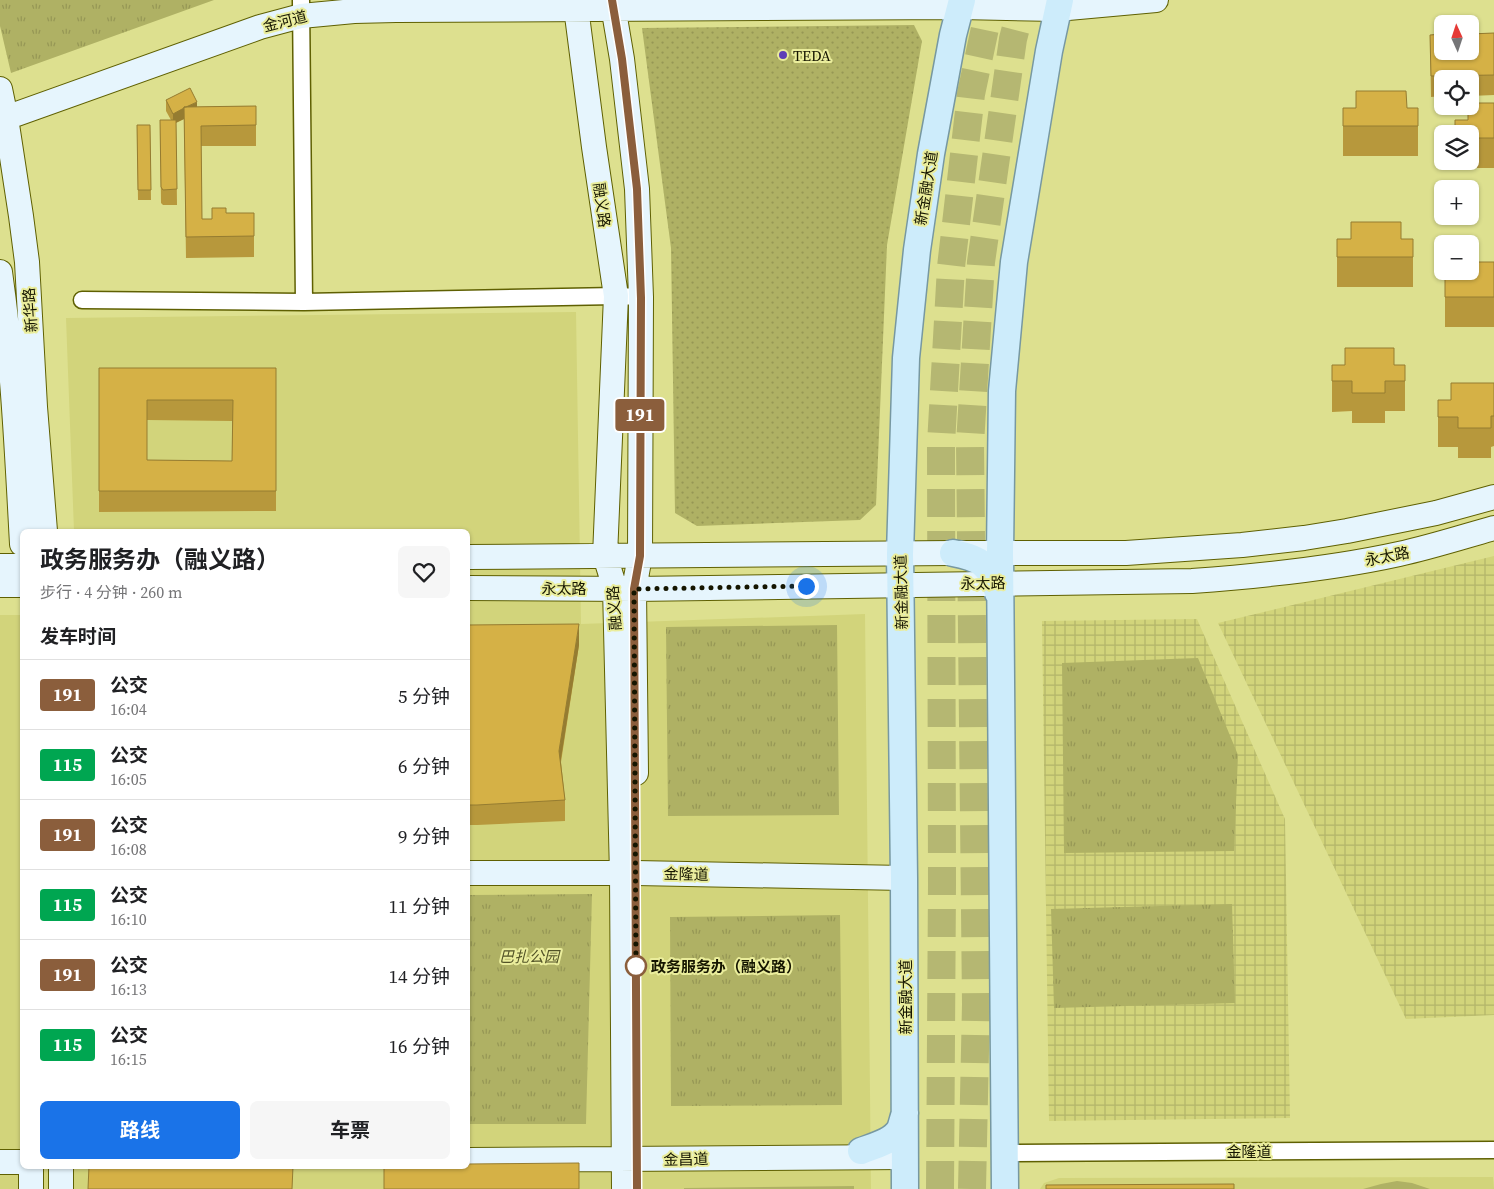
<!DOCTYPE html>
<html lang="zh">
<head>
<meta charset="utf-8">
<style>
	:root { --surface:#fff; --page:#f6f6f6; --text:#202124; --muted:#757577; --line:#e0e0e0; --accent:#1a73e8 }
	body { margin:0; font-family:"Source Serif 4","Noto Sans SC",serif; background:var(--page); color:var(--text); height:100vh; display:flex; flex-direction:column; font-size:19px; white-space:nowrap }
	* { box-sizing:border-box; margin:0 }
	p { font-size:16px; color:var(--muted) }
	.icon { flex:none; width:28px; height:28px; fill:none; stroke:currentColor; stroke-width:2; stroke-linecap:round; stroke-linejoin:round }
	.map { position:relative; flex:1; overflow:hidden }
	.side { position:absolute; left:20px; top:529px; width:450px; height:640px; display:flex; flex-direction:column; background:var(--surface); border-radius:8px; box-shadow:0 1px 4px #0004 }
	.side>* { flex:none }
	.badge { padding:0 10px; border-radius:4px; font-size:18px; line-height:32px }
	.needle { width:32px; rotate:357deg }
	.tools { position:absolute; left:1434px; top:15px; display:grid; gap:10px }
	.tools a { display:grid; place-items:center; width:45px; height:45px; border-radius:8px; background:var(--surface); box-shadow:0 1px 4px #0004; font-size:25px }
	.you { position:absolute; width:25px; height:25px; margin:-12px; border:4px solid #fff; border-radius:50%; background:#1a73e8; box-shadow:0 0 0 8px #1a73e833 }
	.map>.badge { position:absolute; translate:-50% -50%; box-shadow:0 0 0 2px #fff }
	h2 { padding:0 20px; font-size:19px; line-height:45px }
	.round { display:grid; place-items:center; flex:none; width:52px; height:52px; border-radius:8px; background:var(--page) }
	.head { display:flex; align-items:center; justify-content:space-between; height:85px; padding:0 20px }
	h1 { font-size:24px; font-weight:700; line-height:38px }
	.action { display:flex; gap:10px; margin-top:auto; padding:10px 20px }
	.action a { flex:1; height:58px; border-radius:8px; background:var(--accent); color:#fff; font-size:20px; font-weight:700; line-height:58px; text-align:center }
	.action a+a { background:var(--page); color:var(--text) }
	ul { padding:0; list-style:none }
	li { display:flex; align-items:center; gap:15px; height:70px; padding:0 20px; border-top:1px solid var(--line) }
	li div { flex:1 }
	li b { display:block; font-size:19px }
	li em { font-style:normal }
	li .badge { min-width:55px; font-weight:700; text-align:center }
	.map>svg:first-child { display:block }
	.built { fill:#d2d47b }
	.industrial { fill:url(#industrial-grid) }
	.grass { fill:url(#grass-tufts) }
	.garden { fill:url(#garden-dots) }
	.pitch { fill:#afb164 }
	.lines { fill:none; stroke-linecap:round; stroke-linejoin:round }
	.highway-tunnel { stroke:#b5b772; stroke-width:28; stroke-dasharray:28 14; stroke-linecap:butt }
	.street-casing { stroke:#5f6002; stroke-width:19 }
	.secondary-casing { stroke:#5f6002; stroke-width:26 }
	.primary-casing { stroke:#7798a1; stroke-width:29 }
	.street { stroke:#fff; stroke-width:16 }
	.secondary { stroke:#e6f5fd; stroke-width:24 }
	.primary { stroke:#cdecfb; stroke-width:26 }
	.wall { fill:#b7983c; fill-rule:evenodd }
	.shaded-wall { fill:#957c31 }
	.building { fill:#d5b146; stroke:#957c31; fill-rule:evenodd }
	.line-casing { stroke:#fff; stroke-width:11 }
	.line { stroke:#8b5e3c; stroke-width:8 }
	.walk { stroke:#151500; stroke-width:5; stroke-dasharray:0 9 }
	.poi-dot { fill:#5f3fb7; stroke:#eaed9c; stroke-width:2 }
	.stop-dot { fill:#fff; stroke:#8b5e3c; stroke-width:2.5 }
	.labels { text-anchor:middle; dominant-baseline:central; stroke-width:4; stroke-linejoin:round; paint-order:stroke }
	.street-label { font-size:15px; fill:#151500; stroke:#eaed9c }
	.poi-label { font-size:15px; fill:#151500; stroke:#eaed9c; text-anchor:start }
	.park-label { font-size:15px; font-style:italic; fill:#525327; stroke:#eaed9c }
	.stop-label { font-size:15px; font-weight:bold; fill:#151500; stroke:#eaed9c; text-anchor:start }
</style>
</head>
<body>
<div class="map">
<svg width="1494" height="1189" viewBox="0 0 1494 1189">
	<defs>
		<pattern id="industrial-grid" width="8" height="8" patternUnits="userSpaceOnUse" patternTransform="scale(1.25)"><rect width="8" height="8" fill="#d2d47b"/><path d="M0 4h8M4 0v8" fill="none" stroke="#b3b569"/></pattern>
		<pattern id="grass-tufts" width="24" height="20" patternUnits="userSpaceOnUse" patternTransform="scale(1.25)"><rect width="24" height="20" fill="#afb164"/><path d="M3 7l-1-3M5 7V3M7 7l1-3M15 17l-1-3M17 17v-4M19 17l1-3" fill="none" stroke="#969755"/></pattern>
		<pattern id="garden-dots" width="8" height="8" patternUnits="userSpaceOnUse" patternTransform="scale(1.25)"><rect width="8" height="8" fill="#afb164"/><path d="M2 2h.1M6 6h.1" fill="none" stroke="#969755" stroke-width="1.8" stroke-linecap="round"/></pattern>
	</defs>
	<rect width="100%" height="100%" fill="#dde08f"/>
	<path class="built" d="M 576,312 L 581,624 L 865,614 L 871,1189 L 0,1189 L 0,615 L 22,615 L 22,1166 L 468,1166 L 468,531 L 74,531 L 66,318 Z
		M 1059,1178 L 1493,1177 L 1494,1189 L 1040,1189 L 1044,1183 Z"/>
	<path class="industrial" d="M 1494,556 L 1494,1015 L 1406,1019 L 1218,623 Z
		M 1197,619 L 1285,819 L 1290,1118 L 1049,1121 L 1042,621 Z"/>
	<path class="grass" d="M 0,0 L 214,0 L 11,73 L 0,26 Z
		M 837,625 L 839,815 L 668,816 L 666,627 Z
		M 1198,658 L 1238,755 L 1234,851 L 1064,853 L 1062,663 Z
		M 592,894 L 586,1124 L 468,1124 L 468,895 Z
		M 1232,904 L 1235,1003 L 1054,1008 L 1051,909 Z
		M 840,915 L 842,1105 L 671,1106 L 670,917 Z
		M 854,1186 L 854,1189 L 684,1189 L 684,1188 Z"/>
	<path class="garden" d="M 914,25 L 922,41 L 887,245 L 876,505 L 860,520 L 697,526 L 675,513 L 671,248 L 642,28 Z"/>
	<path class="pitch" d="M 1397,1181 L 1412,1183 L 1430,1189 L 1363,1189 L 1381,1184 Z"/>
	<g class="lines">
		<path class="highway-tunnel" d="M 940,1189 L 942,884 L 941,444 L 951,267 L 971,94 L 991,0
			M 972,1189 L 976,1004 L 970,444 L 981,262 L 1013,39 L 1023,0"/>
		<defs>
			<path id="street" d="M 82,300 L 304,302 L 301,1
				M 304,302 L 616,296 L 641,297
				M 1004,1153 L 1494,1150"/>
			<path id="secondary" d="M 575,0 L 594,147 L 616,296 L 605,556 L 615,588 L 622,874 L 624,1189
				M 612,0 L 622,59 L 637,189 L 641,297 L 640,556 L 634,589 L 636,773
				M 0,89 L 6,118 L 21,216 L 27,262 L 35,407 L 45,531
				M 0,120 L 260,27 L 301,16 L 354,11 L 396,10 L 961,7 L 1057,9 L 1156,0
				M 0,272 C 13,362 17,453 22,544
				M 468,557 L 953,553 L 1126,553 L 1242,545 L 1304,538 L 1347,531 L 1436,513 L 1494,497
				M 0,566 L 22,566
				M 0,585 L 22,585
				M 468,588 L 634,589 L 1192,581 C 1261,576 1331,569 1399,554 C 1431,547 1462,537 1494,528
				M 468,873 L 636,873 L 904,878
				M 468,1160 L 905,1157
				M 0,1162 L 22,1162
				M 31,1166 L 31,1189
				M 61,1166 L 61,1189"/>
			<path id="primary" d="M 953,553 C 981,558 990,565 998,593
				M 861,1151 C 874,1146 892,1142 900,1129 C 902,1124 903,1118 905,1113
				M 905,1189 L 904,878 L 900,554 L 906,358 L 917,250 L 931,154 L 953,35 L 962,0
				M 1005,1189 L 1000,553 L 1002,391 L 1014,262 L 1049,51 L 1060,0"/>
		</defs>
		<use href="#street" class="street-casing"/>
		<use href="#secondary" class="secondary-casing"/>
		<use href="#primary" class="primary-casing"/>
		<use href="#street" class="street"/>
		<use href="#secondary" class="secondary"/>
		<use href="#primary" class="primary"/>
	</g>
	<path class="wall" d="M 1494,33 L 1494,95 L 1470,96 L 1470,79 L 1442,79 L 1442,96 L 1431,97 L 1430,35 Z
		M 166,100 L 197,107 L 256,106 L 256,146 L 201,146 L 202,219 L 212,219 L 226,213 L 254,213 L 254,257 L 186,258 L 184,119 L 176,123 L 177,205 L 163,205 L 161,203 L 160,120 L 171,120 L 166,111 Z
		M 1494,103 L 1494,168 L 1455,168 L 1455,161 L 1470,161 L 1470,134 L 1468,120 Z
		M 1343,108 L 1418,108 L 1418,156 L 1343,156 Z
		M 137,125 L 150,125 L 151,200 L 138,200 Z
		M 1337,239 L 1413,239 L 1413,287 L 1337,287 Z
		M 1494,262 L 1494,327 L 1445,327 L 1445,279 L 1458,279 Z
		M 1332,365 L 1405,365 L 1405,411 L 1385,411 L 1385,423 L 1352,423 L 1352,411 L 1332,412 Z
		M 99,368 L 276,368 L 276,511 L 99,512 ZM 147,420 L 232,421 L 232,461 L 147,460 Z
		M 1494,383 L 1494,446 L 1491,447 L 1491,458 L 1458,458 L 1458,447 L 1438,447 L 1438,400 L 1451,400 Z
		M 468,625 L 579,645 L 561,762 L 565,800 L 565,821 L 477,825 L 468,825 Z"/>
	<path class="shaded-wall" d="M 197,102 L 197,112 L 184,108 Z
		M 184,108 L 184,119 L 173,124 L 173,114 Z
		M 579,624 L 579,645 L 559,771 L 559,751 Z"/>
	<path class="building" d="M 1494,33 L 1494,75 L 1431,76 L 1430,35 L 1442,34 L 1442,51 L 1470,51 L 1470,34 Z
		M 190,88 L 197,102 L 186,107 L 184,107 L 184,108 L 173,114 L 166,100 Z
		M 1356,91 L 1406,91 L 1407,108 L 1418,108 L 1418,126 L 1343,126 L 1343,108 L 1356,108 Z
		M 1470,103 L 1494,103 L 1494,138 L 1470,138 L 1470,134 L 1455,134 L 1455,120 L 1468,120 L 1468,106 L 1470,106 Z
		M 256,106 L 256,125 L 201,126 L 202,219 L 212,219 L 212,208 L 226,208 L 226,213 L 254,213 L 254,236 L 186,237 L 184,107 Z
		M 160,120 L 176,120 L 177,189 L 163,190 L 161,187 Z
		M 137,125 L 150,125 L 151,190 L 138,190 Z
		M 1351,222 L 1401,222 L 1401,239 L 1413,239 L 1413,257 L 1337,257 L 1337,239 L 1351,239 Z
		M 1470,262 L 1494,262 L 1494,297 L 1445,297 L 1445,279 L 1458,279 L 1458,271 L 1470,271 Z
		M 1345,348 L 1394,348 L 1394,365 L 1405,365 L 1405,381 L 1385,381 L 1385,393 L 1352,393 L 1352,381 L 1332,381 L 1332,365 L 1345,365 Z
		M 99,368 L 276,368 L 276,491 L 99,491 ZM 147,400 L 233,400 L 232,461 L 147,460 Z
		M 1451,383 L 1494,383 L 1494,416 L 1491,416 L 1491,428 L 1458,428 L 1458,417 L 1438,417 L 1438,400 L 1451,400 Z
		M 579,624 L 559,751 L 565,800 L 477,805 L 468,805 L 468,625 Z
		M 579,1163 L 579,1189 L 384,1189 L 384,1166 L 468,1166 L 468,1164 Z
		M 89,1166 L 293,1166 L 292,1189 L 88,1189 Z
		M 1234,1184 L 1234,1189 L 1046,1189 L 1046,1185 Z"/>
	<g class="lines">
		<defs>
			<path id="line" d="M 612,0 L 622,59 L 637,189 L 641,298 L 640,556 L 634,589 L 637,1189"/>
		</defs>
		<use href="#line" class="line-casing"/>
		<use href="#line" class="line"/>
		<path class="walk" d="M 636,966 L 636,973 L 634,589 L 806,586"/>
	</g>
	<circle class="poi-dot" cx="783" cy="55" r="5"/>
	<circle class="stop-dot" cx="636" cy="966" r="10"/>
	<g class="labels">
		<g class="street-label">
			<text transform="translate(285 21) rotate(-14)">金河道</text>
			<text transform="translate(926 188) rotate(-81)">新金融大道</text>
			<text transform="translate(602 205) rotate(82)">融义路</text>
			<text transform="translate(30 310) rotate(-94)">新华路</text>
			<text transform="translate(1387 556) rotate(-11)">永太路</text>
			<text transform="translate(983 583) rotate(-1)">永太路</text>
			<text x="564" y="588">永太路</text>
			<text transform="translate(901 592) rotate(-91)">新金融大道</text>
			<text transform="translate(614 608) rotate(-94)">融义路</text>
			<text transform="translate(686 874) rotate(1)">金隆道</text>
			<text transform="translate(905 997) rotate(-90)">新金融大道</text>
			<text x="1249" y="1151">金隆道</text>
			<text transform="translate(686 1159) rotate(-1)">金昌道</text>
		</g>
		<g class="poi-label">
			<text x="793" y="55">TEDA</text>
		</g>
		<g class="park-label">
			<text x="529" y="956">巴扎公园</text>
		</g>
		<g class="stop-label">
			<text x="651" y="966">政务服务办（融义路）</text>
		</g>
	</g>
</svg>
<div class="tools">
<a><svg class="needle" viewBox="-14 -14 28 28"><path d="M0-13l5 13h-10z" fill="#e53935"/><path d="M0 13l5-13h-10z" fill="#757577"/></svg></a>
<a><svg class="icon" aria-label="locate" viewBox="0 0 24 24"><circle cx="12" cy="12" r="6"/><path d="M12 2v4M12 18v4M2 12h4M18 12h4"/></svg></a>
<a><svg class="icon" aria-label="layers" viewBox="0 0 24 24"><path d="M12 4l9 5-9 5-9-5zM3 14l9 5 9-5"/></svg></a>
<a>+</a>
<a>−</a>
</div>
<div class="you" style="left:806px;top:586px"></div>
<b class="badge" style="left:640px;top:415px;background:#8b5e3c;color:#fff">191</b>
<section class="side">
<div class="head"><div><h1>政务服务办（融义路）</h1><p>步行 · 4 分钟 · 260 m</p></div><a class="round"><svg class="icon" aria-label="heart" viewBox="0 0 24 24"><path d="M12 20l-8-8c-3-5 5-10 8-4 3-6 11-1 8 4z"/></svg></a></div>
<h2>发车时间</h2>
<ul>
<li><span class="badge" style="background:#8b5e3c;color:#fff">191</span><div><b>公交</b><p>16:04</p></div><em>5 分钟</em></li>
<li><span class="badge" style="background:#00a651;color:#fff">115</span><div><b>公交</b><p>16:05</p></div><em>6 分钟</em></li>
<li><span class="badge" style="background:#8b5e3c;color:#fff">191</span><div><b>公交</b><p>16:08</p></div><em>9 分钟</em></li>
<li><span class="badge" style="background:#00a651;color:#fff">115</span><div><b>公交</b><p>16:10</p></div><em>11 分钟</em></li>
<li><span class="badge" style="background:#8b5e3c;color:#fff">191</span><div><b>公交</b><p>16:13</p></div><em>14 分钟</em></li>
<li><span class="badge" style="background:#00a651;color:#fff">115</span><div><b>公交</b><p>16:15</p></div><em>16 分钟</em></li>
</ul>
<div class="action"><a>路线</a><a>车票</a></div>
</section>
</div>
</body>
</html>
